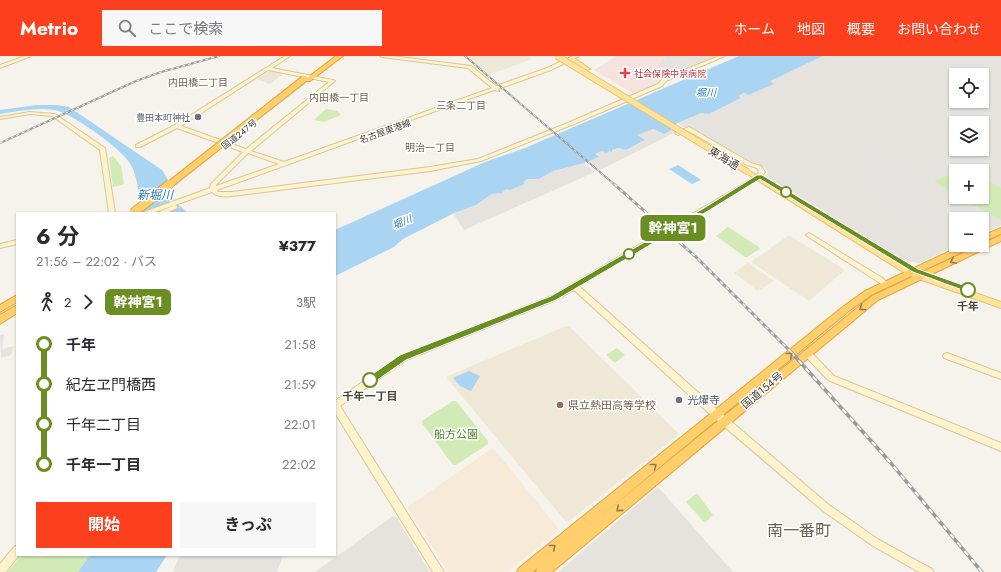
<!DOCTYPE html>
<html lang="ja">
<head>
<meta charset="utf-8">
<style>
	:root { --surface:#fff; --page:#f7f7f7; --text:#2b2b33; --muted:#7c7c81; --accent:#fc3f1d }
	body { margin:0; font-family:Jost,"Noto Sans JP",sans-serif; background:var(--page); color:var(--text); height:100vh; display:flex; flex-direction:column; font-size:15px; white-space:nowrap }
	* { box-sizing:border-box; margin:0 }
	p { font-size:13px; color:var(--muted) }
	.icon { flex:none; width:22px; height:22px; fill:none; stroke:currentColor; stroke-width:2; stroke-linecap:round; stroke-linejoin:round }
	.map { position:relative; flex:1; overflow:hidden }
	.sheet { position:absolute; left:16px; top:156px; width:320px; height:344px; display:flex; flex-direction:column; background:var(--surface); border-radius:0px; box-shadow:0 1px 3px #0004 }
	.sheet>* { flex:none }
	.badge { padding:0 8px; border-radius:6px; font-size:14px; line-height:26px }
	.controls { position:absolute; left:949px; top:12px; display:grid; gap:8px }
	.controls a { display:grid; place-items:center; width:40px; height:40px; border-radius:0px; background:var(--surface); box-shadow:0 1px 3px #0004; font-size:20px }
	.map>.badge { position:absolute; translate:-50% -50%; box-shadow:0 0 0 2px #fff }
	.legs { display:flex; align-items:center; gap:6px; height:44px; padding:0 20px; font-size:13px }
	.legs p { margin-inline-start:auto }
	.overview { display:flex; align-items:center; justify-content:space-between; height:68px; padding:0 20px }
	h1 { font-size:22px; font-weight:700; line-height:30px }
	.action { display:flex; gap:8px; margin-top:auto; padding:8px 20px }
	.action a { flex:1; height:46px; border-radius:0px; background:var(--accent); color:#fff; font-size:16px; font-weight:700; line-height:46px; text-align:center }
	.action a+a { background:var(--page); color:var(--text) }
	ul { padding:0 20px; list-style:none }
	li { display:flex; align-items:center; gap:14px; height:40px; font-size:15px }
	li i { display:grid; place-items:center; width:6px; height:100%; margin:0 5px; background:currentColor }
	li i::after { content:''; width:10px; height:10px; margin:-5px; border:3px solid; border-radius:50%; background:var(--surface) }
	li p { margin-inline-start:auto }
	li:first-child i { background:linear-gradient(#0000 50%,currentColor 0) }
	li:last-child i { background:linear-gradient(currentColor 50%,#0000 0) }
	header { display:flex; align-items:center; gap:24px; box-sizing:border-box; height:56px; padding:0 20px; background:var(--accent); color:#fff }
	header strong { font-size:19px }
	nav { display:flex; gap:22px; margin-inline-start:auto; font-size:14px }
	.search { width:280px; height:36px; background:var(--page); display:flex; align-items:center; gap:10px; box-sizing:border-box; padding:0 14px; border-radius:0px; color:var(--muted); font-size:15px }
	.map>svg:first-child { display:block }
	.residential { fill:#eae5da }
	.commercial { fill:#f7ead8 }
	.industrial { fill:#e6e2dd; fill-rule:evenodd }
	.education { fill:#efe8d6 }
	.medical { fill:#f6e3e0 }
	.green { fill:#d2eab5 }
	.parking { fill:#e5e3e0 }
	.water { fill:#a9d4f2 }
	.lines { fill:none; stroke-linecap:round; stroke-linejoin:round }
	.secondary-casing { stroke:#d6c79b; stroke-width:2 }
	.primary-casing { stroke:#e6c16a; stroke-width:2 }
	.highway-casing { stroke:#e0a43c; stroke-width:2 }
	.secondary { fill:#fff3cd; fill-rule:evenodd }
	.primary { fill:#ffe39c; fill-rule:evenodd }
	.highway { fill:#ffcf6e; fill-rule:evenodd }
	.rail-far2-casing { stroke:#9a9a9a; stroke-width:2 }
	.rail-far1-casing { stroke:#9a9a9a; stroke-width:3 }
	.rail-casing { stroke:#9a9a9a; stroke-width:3.5 }
	.rail-far2 { stroke:#fff; stroke-width:1; stroke-dasharray:3; stroke-linecap:butt }
	.rail-far1 { stroke:#fff; stroke-width:1.5; stroke-dasharray:4; stroke-linecap:butt }
	.rail { stroke:#fff; stroke-width:2; stroke-dasharray:5.5; stroke-linecap:butt }
	.primary-bridge-casing { stroke:#e6c16a; stroke-width:7; stroke-linecap:butt }
	.highway-bridge-far1-casing { stroke:#e0a43c; stroke-width:8; stroke-linecap:butt }
	.highway-bridge-casing { stroke:#e0a43c; stroke-width:10; stroke-linecap:butt }
	.primary-bridge { stroke:#ffe39c; stroke-width:5.5 }
	.highway-bridge-far1 { stroke:#ffcf6e; stroke-width:6 }
	.highway-bridge { stroke:#ffcf6e; stroke-width:8 }
	.oneway { stroke:#937c4e }
	.line-1 { fill:#6b8e23; stroke:#fff }
	.health-dot { fill:#e0444e; stroke:#fff; stroke-width:1.5 }
	.worship-dot { fill:#6b7280; stroke:#fff; stroke-width:1.5 }
	.stop-1-dot { fill:#fff; stroke:#6b8e23; stroke-width:2 }
	.education-dot { fill:#8d6e63; stroke:#fff; stroke-width:1.5 }
	.labels { text-anchor:middle; dominant-baseline:central; stroke-width:3; stroke-linejoin:round; paint-order:stroke }
	.far-health-label { font-size:9px; fill:#be3a42; stroke:#fff; text-anchor:start }
	.far-worship-label { font-size:9px; fill:#5b616d; stroke:#fff; text-anchor:end }
	.far-street-label { font-size:9px; fill:#4b4439; stroke:#fff }
	.far-neighbourhood-label { font-size:10px; fill:#6e6250; stroke:#fff }
	.far-water-label { font-size:10px; font-style:italic; fill:#2e7ab2; stroke:#fff }
	.street-label { font-size:11px; fill:#4b4439; stroke:#fff }
	.stop-label { font-size:11px; font-weight:bold; fill:#4b4439; stroke:#fff }
	.worship-label { font-size:11px; fill:#5b616d; stroke:#fff; text-anchor:start }
	.education-label { font-size:11px; fill:#785e54; stroke:#fff; text-anchor:start }
	.park-label { font-size:11px; fill:#4a7f2a; stroke:#fff }
	.water-label { font-size:12px; font-style:italic; fill:#2e7ab2; stroke:#fff }
	.near-quarter-label { font-size:16px; fill:#6e6250; stroke:#fff }
</style>
</head>
<body>
<header>
<strong>Metrio</strong>
<div class="search"><svg class="icon" aria-label="search" viewBox="0 0 24 24"><circle cx="10" cy="10" r="6"/><path d="M15 15l6 6"/></svg>ここで検索</div>
<nav><a>ホーム</a><a>地図</a><a>概要</a><a>お問い合わせ</a></nav>
</header>
<div class="map">
<svg width="1001" height="516" viewBox="0 0 1001 516">
	<rect width="100%" height="100%" fill="#f6f3ec"/>
	<path class="residential" d="M 270,15 L 283,18 L 270,28 L 256,23 Z"/>
	<path class="commercial" d="M 491,393 L 494,393 L 558,472 L 558,475 L 507,516 L 448,516 L 408,452 L 409,450 Z"/>
	<path class="industrial" d="M 666,0 L 717,0 L 660,25 L 647,21 Z
		M 823,0 L 1001,0 L 1001,169 L 982,178 L 982,163 L 956,163 L 956,189 L 958,189 L 919,207 L 905,205 L 766,120 L 768,116 L 764,111 L 751,108 L 689,71 L 683,71 L 678,67 L 701,57 L 709,58 L 741,42 L 737,40 L 773,27 L 769,25 ZM 956,19 L 982,19 L 982,45 L 956,45 ZM 956,67 L 982,67 L 982,93 L 956,93 ZM 956,115 L 982,115 L 982,141 L 956,141 Z
		M 653,73 L 661,77 L 671,74 L 676,76 L 600,114 L 589,104 L 598,101 L 595,98 L 602,94 L 606,97 L 619,92 L 626,94 L 644,85 L 636,79 Z
		M 584,107 L 595,116 L 464,174 L 453,157 L 476,149 L 492,138 L 502,137 L 506,133 L 524,128 L 523,127 L 527,123 L 539,123 L 553,115 Z
		M 658,431 L 733,516 L 558,516 Z
		M 393,460 L 396,461 L 430,516 L 315,516 Z
		M 180,499 L 283,499 L 277,516 L 173,516 Z"/>
	<path class="education" d="M 467,0 L 527,0 L 532,3 L 489,19 Z
		M 789,179 L 845,214 L 809,245 L 751,206 Z
		M 747,207 L 749,207 L 774,225 L 758,235 L 734,217 Z
		M 566,270 L 569,270 L 678,377 L 678,379 L 568,466 L 566,466 L 447,322 L 448,320 Z"/>
	<path class="medical" d="M 616,0 L 666,0 L 647,21 L 660,25 L 657,28 L 635,37 L 632,37 L 594,14 Z"/>
	<path class="green" d="M 326,53 L 337,55 L 341,59 L 324,66 L 314,64 Z
		M 113,100 L 121,110 L 124,128 L 114,131 L 113,131 L 109,102 Z
		M 956,116 L 956,139 L 934,125 Z
		M 982,121 L 1001,132 L 1001,164 L 959,141 L 982,141 Z
		M 728,171 L 759,191 L 760,193 L 747,201 L 745,201 L 716,180 Z
		M 617,292 L 625,299 L 615,307 L 606,299 Z
		M 453,345 L 456,345 L 488,385 L 488,388 L 456,409 L 453,409 L 422,367 L 423,364 Z
		M 697,437 L 713,459 L 705,467 L 686,446 Z
		M 21,499 L 90,499 L 78,516 L 8,516 Z"/>
	<path class="parking" d="M 873,94 L 880,96 L 917,120 L 955,105 L 966,112 L 934,125 L 927,124 L 917,128 L 936,143 L 926,147 L 881,123 L 873,112 L 861,103 L 861,99 Z
		M 873,122 L 938,159 L 944,164 L 946,171 L 933,181 L 859,128 Z
		M 955,171 L 956,189 L 946,193 L 931,183 Z
		M 4,278 L 2,293 L 14,290 L 11,299 L 1,302 L 0,279 Z"/>
	<path class="water" d="M 739,0 L 823,0 L 770,25 L 774,28 L 748,39 L 744,37 L 738,40 L 741,42 L 709,58 L 701,57 L 671,70 L 671,74 L 664,78 L 653,73 L 637,79 L 645,84 L 626,94 L 619,92 L 612,94 L 612,96 L 610,95 L 606,97 L 602,95 L 595,98 L 599,101 L 584,107 L 553,115 L 539,123 L 527,123 L 523,127 L 525,128 L 510,134 L 506,133 L 502,137 L 492,138 L 476,149 L 454,157 L 403,183 L 394,191 L 335,220 L 335,174 L 485,106 L 525,92 Z
		M 37,49 L 57,49 L 69,51 L 162,114 L 170,127 L 174,145 L 188,157 L 141,157 C 138,141 139,123 131,109 C 124,94 71,57 55,54 C 37,51 18,55 0,58 L 0,54 Z
		M 678,109 L 695,120 L 690,123 L 695,120 L 701,124 L 692,128 L 669,113 Z
		M 469,315 L 480,320 L 471,335 L 460,330 L 453,322 Z
		M 90,499 L 167,499 L 156,516 L 78,516 Z"/>
	<g class="lines">
		<defs>
			<path id="secondary" d="M 25,0 L 31,0 L 0,12 L 0,9 Z
				M 285,0 L 290,0 L 272,12 L 333,24 L 335,25 L 251,95 L 284,106 L 492,32 L 468,12 L 382,1 L 380,0 L 392,0 L 471,10 L 496,30 L 547,12 L 573,0 L 579,0 L 551,14 L 498,33 L 499,35 L 494,34 L 217,134 L 218,136 L 232,136 L 430,111 L 478,103 L 570,66 L 658,28 L 662,23 L 719,0 L 725,0 L 666,25 L 662,30 L 574,68 L 481,105 L 430,115 L 232,140 C 225,141 217,141 212,136 L 152,157 L 143,157 L 144,156 L 210,132 L 211,128 L 243,96 L 177,72 L 140,91 L 136,91 L 136,89 L 175,69 ZM 268,14 L 329,26 L 246,93 L 181,70 ZM 248,97 L 279,108 L 216,130 L 216,129 Z
				M 30,56 L 55,58 L 105,92 L 115,157 L 109,157 L 100,94 L 52,60 L 30,58 L 0,63 L 0,61 Z
				M 689,71 L 751,107 L 761,110 L 765,116 L 759,123 L 579,230 L 719,355 L 829,449 L 879,484 L 932,513 L 934,516 L 919,516 L 873,490 L 823,455 L 713,361 L 574,234 L 556,244 L 406,304 L 340,350 L 444,516 L 433,516 L 335,357 L 335,345 L 400,300 L 552,240 L 755,121 L 759,116 L 757,112 L 747,109 L 689,75 L 678,79 L 675,77 Z
				M 175,149 L 177,150 L 177,152 L 166,157 L 158,157 L 159,156 Z
				M 809,177 L 884,223 L 888,229 L 887,231 L 883,231 L 880,227 L 807,180 L 806,179 Z
				M 17,184 L 17,188 L 0,192 L 0,188 Z
				M 807,294 L 810,295 L 834,320 L 1001,387 L 1001,395 L 828,324 L 804,299 L 803,297 L 804,295 Z
				M 947,297 L 1001,317 L 1001,323 L 944,302 L 943,300 L 944,298 Z
				M 17,489 L 17,499 L 19,499 L 6,516 L 0,516 L 0,508 L 14,491 Z"/>
			<path id="primary" d="M 570,2 L 574,2 L 590,13 L 585,14 L 570,4 Z
				M 748,114 L 914,215 L 1001,246 L 1001,252 L 908,219 L 746,117 L 745,116 Z"/>
			<path id="highway" d="M 336,0 L 343,0 L 310,25 L 306,25 L 306,23 Z
				M 1001,172 L 1001,178 L 982,186 L 982,180 Z
				M 1001,179 L 1001,185 L 878,244 L 552,516 L 536,516 L 537,512 L 533,516 L 517,516 L 519,512 L 844,250 L 865,235 L 963,189 L 974,189 L 973,191 L 871,239 L 850,254 L 597,463 L 872,240 Z
				M 17,239 L 17,246 L 0,256 L 0,249 Z
				M 17,249 L 17,257 L 0,268 L 0,259 Z"/>
		</defs>
		<use href="#secondary" class="secondary-casing"/>
		<use href="#primary" class="primary-casing"/>
		<use href="#highway" class="highway-casing"/>
		<use href="#secondary" class="secondary"/>
		<use href="#primary" class="primary"/>
		<use href="#highway" class="highway"/>
		<defs>
			<path id="rail-far2" d="M 465,0 L 615,129
				M 0,87 L 136,25 L 161,16 L 219,0"/>
			<path id="rail-far1" d="M 614,128 L 696,201 L 792,297"/>
			<path id="rail" d="M 791,296 L 890,406 L 982,516"/>
		</defs>
		<use href="#rail-far2" class="rail-far2-casing"/>
		<use href="#rail-far1" class="rail-far1-casing"/>
		<use href="#rail" class="rail-casing"/>
		<use href="#rail-far2" class="rail-far2"/>
		<use href="#rail-far1" class="rail-far1"/>
		<use href="#rail" class="rail"/>
		<defs>
			<path id="primary-bridge" d="M 557,0 L 748,116"/>
			<path id="highway-bridge-far1" d="M 169,129 L 304,23"/>
			<path id="highway-bridge" d="M 133,157 L 170,128"/>
		</defs>
		<use href="#primary-bridge" class="primary-bridge-casing"/>
		<use href="#highway-bridge-far1" class="highway-bridge-far1-casing"/>
		<use href="#highway-bridge" class="highway-bridge-casing"/>
		<use href="#primary-bridge" class="primary-bridge"/>
		<use href="#highway-bridge-far1" class="highway-bridge-far1"/>
		<use href="#highway-bridge" class="highway-bridge"/>
	</g>
	<defs><path id="oneway-chevron" d="M-2-3.5L2.5 0L-2 3.5" fill="none" stroke-width="1.6" stroke-linecap="round" stroke-linejoin="round"/></defs>
	<g class="oneway">
		<use href="#oneway-chevron" transform="translate(953 205) rotate(154)"/>
		<use href="#oneway-chevron" transform="translate(862 252) rotate(143)"/>
		<use href="#oneway-chevron" transform="translate(790 299) rotate(-39)"/>
		<use href="#oneway-chevron" transform="translate(654 410) rotate(-39)"/>
		<use href="#oneway-chevron" transform="translate(619 453) rotate(140)"/>
		<use href="#oneway-chevron" transform="translate(553 491) rotate(-39)"/>
	</g>
	<path class="line-1" d="M 757,119 L 762,119 L 918,213 L 971,232 L 972,234 L 968,236 L 913,216 L 760,123 L 708,155 L 556,244 L 406,304 L 373,327 L 367,327 L 366,324 L 367,322 L 400,299 L 551,240 L 704,152 Z"/>
	<path class="health-dot" d="M623 11h4v4h4v4h-4v4h-4v-4h-4v-4h4z"/>
	<g class="worship-dot">
		<circle cx="198" cy="61" r="4"/>
		<circle cx="679" cy="344" r="4"/>
	</g>
	<g class="stop-1-dot">
		<circle cx="786" cy="136" r="5"/>
		<circle cx="629" cy="198" r="5"/>
		<circle cx="968" cy="234" r="7"/>
		<circle cx="370" cy="324" r="7"/>
	</g>
	<circle class="education-dot" cx="560" cy="349" r="4"/>
	<g class="labels">
		<g class="far-health-label">
			<text x="634" y="17">社会保険中京病院</text>
		</g>
		<g class="far-worship-label">
			<text x="190" y="61">豊田本町神社</text>
		</g>
		<g class="far-street-label">
			<text transform="translate(385 75) rotate(-20)">名古屋東港線</text>
			<text transform="translate(239 78) rotate(-38)">国道247号</text>
		</g>
		<g class="far-neighbourhood-label">
			<text x="198" y="26">内田橋二丁目</text>
			<text x="339" y="41">内田橋一丁目</text>
			<text x="461" y="49">三条二丁目</text>
			<text x="430" y="91">明治一丁目</text>
		</g>
		<g class="far-water-label">
			<text x="706" y="36">堀川</text>
			<text transform="translate(402 166) rotate(-24)">堀川</text>
		</g>
		<g class="street-label">
			<text transform="translate(724 102) rotate(31)">東海通</text>
			<text transform="translate(762 334) rotate(-40)">国道154号</text>
		</g>
		<g class="stop-label">
			<text x="968" y="250">千年</text>
			<text x="370" y="340">千年一丁目</text>
		</g>
		<g class="worship-label">
			<text x="687" y="344">光燿寺</text>
		</g>
		<g class="education-label">
			<text x="568" y="349">県立熱田高等学校</text>
		</g>
		<g class="park-label">
			<text x="456" y="378">船方公園</text>
		</g>
		<g class="water-label">
			<text x="155" y="139">新堀川</text>
		</g>
		<g class="near-quarter-label">
			<text x="799" y="474">南一番町</text>
		</g>
	</g>
</svg>
<div class="controls">
<a><svg class="icon" aria-label="locate" viewBox="0 0 24 24"><circle cx="12" cy="12" r="6"/><path d="M12 2v4M12 18v4M2 12h4M18 12h4"/></svg></a>
<a><svg class="icon" aria-label="layers" viewBox="0 0 24 24"><path d="M12 4l9 5-9 5-9-5zM3 14l9 5 9-5"/></svg></a>
<a>+</a>
<a>−</a>
</div>
<b class="badge" style="left:673px;top:172px;background:#6b8e23;color:#fff">幹神宮1</b>
<section class="sheet">
<div class="overview"><div><h1>6 分</h1><p>21:56 – 22:02 · バス</p></div><b>¥377</b></div>
<div class="legs"><svg class="icon" aria-label="walk" viewBox="0 0 24 24"><circle cx="13" cy="4" r="2"/><path d="M13 8l-2 6 4 7M11 14l-3 7M7 12l3-4h3l4 4"/></svg>2<svg class="icon" aria-label="forward" viewBox="0 0 24 24"><path d="M9 5l7 7-7 7"/></svg><b class="badge" style="background:#6b8e23;color:#fff">幹神宮1</b><p>3駅</p></div>
<ul>
<li><i style="color:#6b8e23"></i><b>千年</b><p>21:58</p></li>
<li><i style="color:#6b8e23"></i><span>紀左ヱ門橋西</span><p>21:59</p></li>
<li><i style="color:#6b8e23"></i><span>千年二丁目</span><p>22:01</p></li>
<li><i style="color:#6b8e23"></i><b>千年一丁目</b><p>22:02</p></li>
</ul>
<div class="action"><a>開始</a><a>きっぷ</a></div>
</section>
</div>
</body>
</html>
